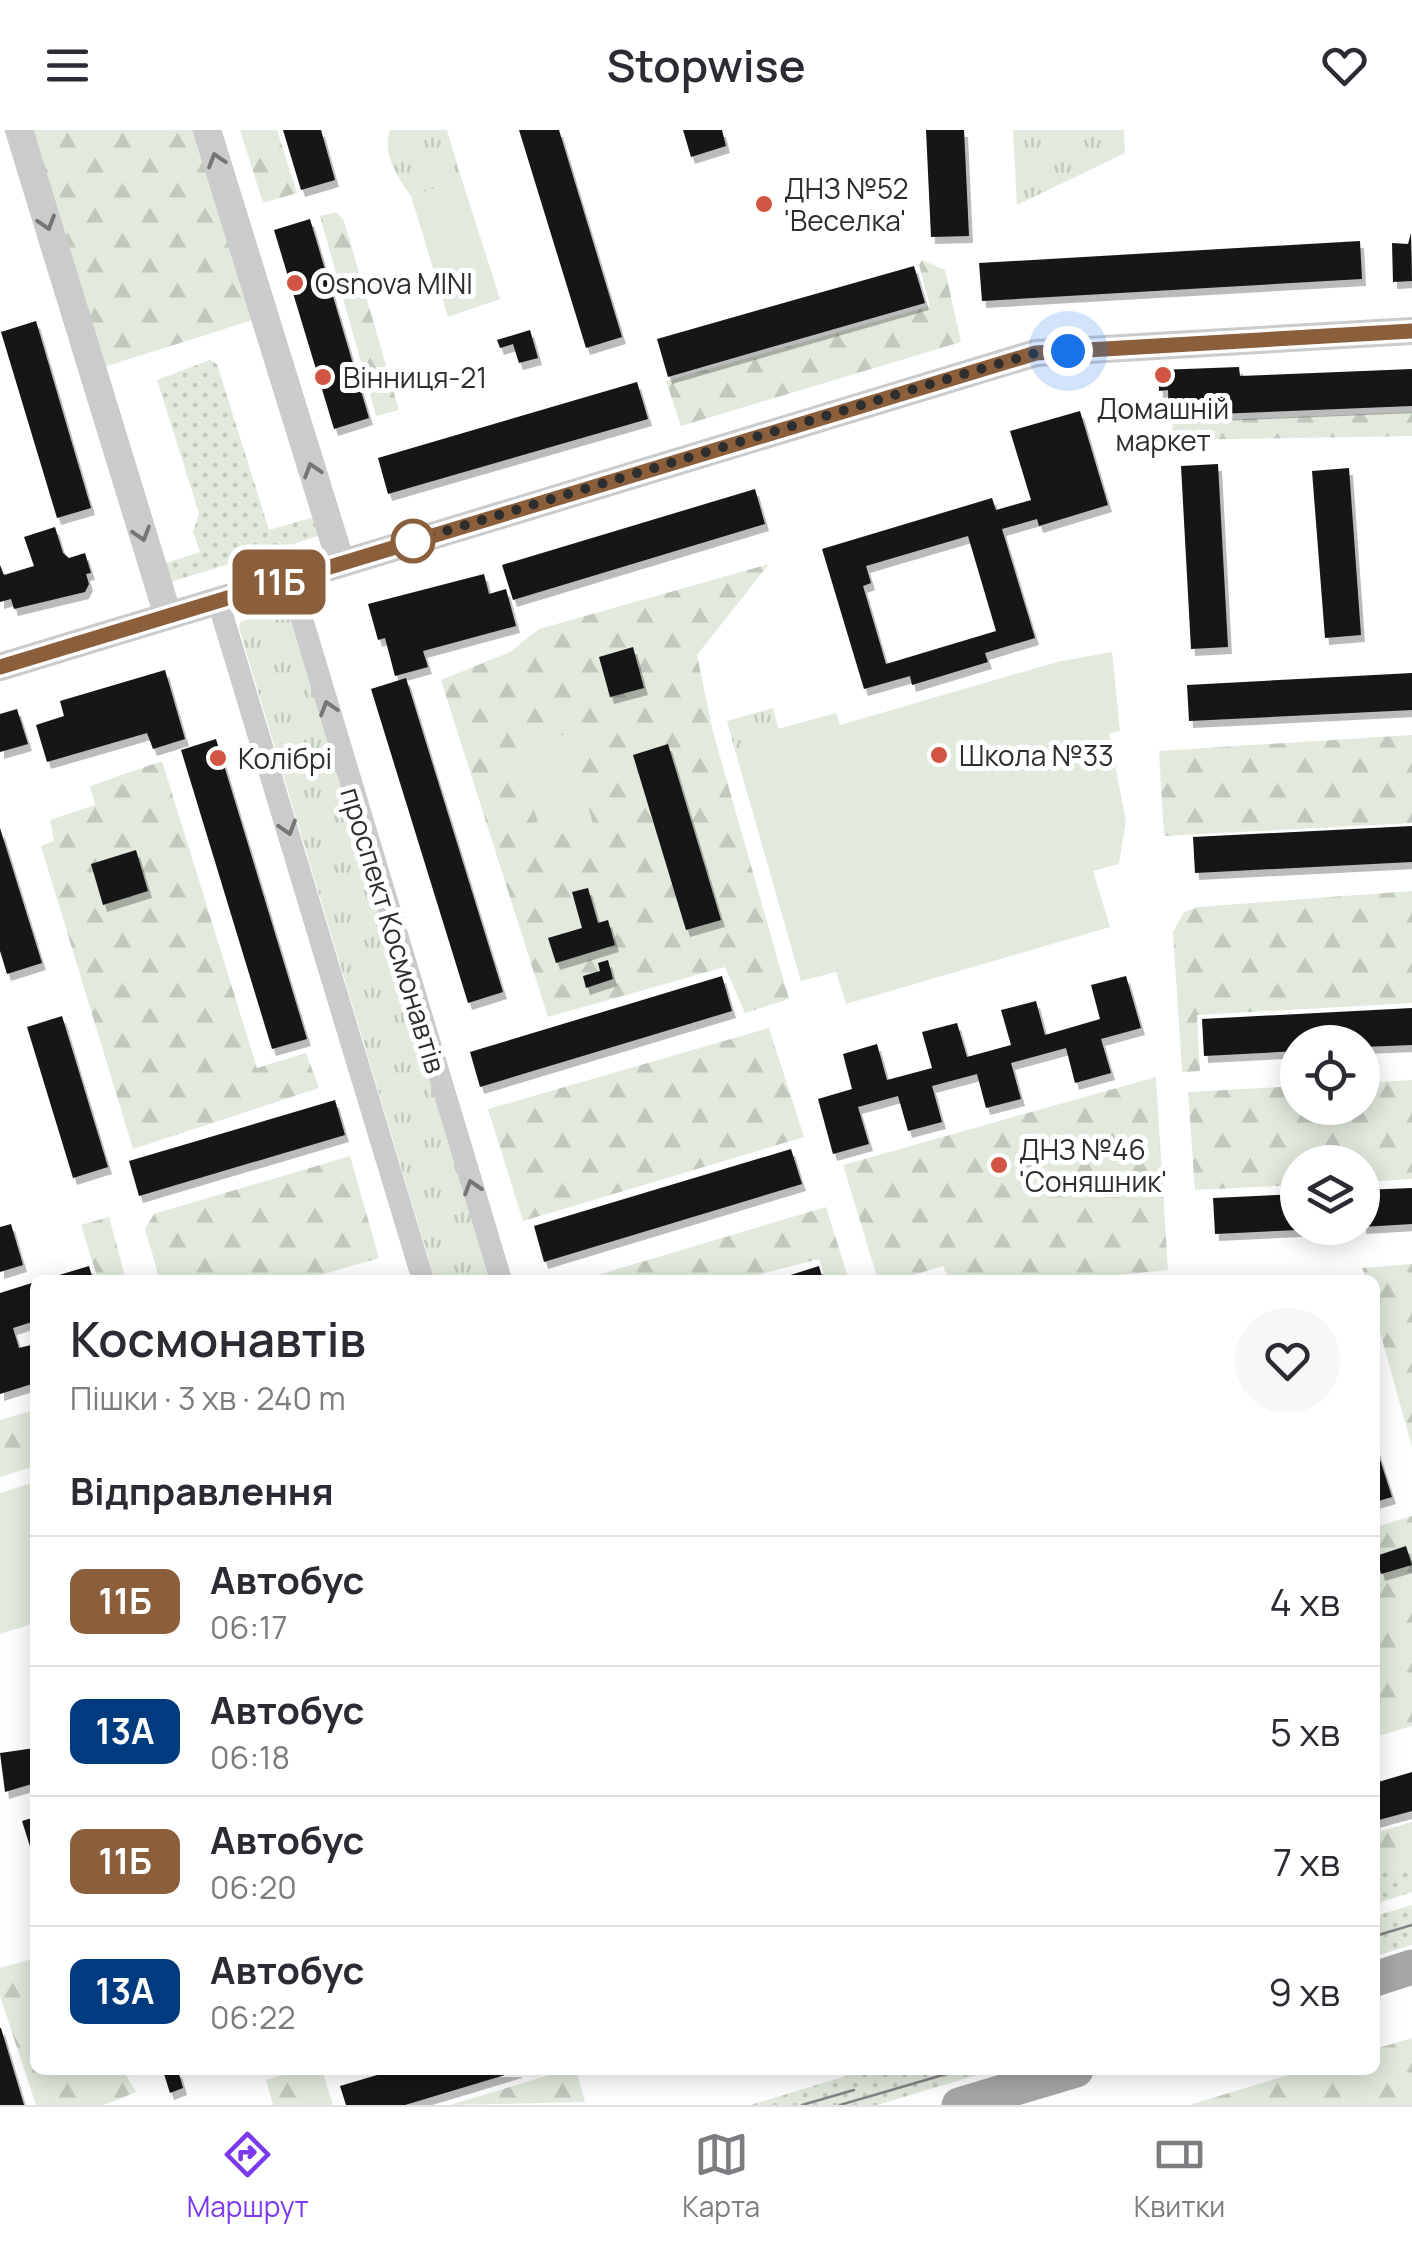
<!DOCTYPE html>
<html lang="uk">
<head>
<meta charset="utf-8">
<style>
	:root { --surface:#fff; --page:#f7f7f7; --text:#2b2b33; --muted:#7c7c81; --line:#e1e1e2; --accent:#7c3aed }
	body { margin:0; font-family:Manrope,sans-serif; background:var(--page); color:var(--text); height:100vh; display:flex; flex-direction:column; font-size:38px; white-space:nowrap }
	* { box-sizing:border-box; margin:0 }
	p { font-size:32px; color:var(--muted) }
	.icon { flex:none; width:55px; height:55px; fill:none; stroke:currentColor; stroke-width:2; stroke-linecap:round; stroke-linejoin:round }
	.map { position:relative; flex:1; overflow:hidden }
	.panel { position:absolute; left:30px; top:1145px; width:1350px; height:800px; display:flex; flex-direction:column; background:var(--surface); border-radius:15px; box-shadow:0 5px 25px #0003 }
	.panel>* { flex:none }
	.badge { padding:0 20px; border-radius:15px; font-size:35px; line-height:65px }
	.tools { position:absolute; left:1280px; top:895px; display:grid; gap:20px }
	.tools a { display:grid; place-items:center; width:100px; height:100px; border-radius:50%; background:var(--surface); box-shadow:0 5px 25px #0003; font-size:50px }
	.you { position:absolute; width:50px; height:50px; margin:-25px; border:8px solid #fff; border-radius:50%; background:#1a73e8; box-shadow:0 0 0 15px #1a73e833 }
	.map>.badge { position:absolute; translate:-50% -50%; box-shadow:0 0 0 5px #fff }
	h2 { padding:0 40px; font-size:38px; line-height:90px }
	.round { display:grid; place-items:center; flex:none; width:105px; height:105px; border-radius:52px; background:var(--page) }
	.summary { display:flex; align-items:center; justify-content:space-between; height:170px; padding:0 40px }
	h1 { font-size:48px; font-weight:600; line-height:75px }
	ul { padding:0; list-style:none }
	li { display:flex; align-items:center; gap:30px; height:130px; padding:0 40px; border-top:2px solid var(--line) }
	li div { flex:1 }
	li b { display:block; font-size:38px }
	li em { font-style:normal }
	li .badge { min-width:110px; font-weight:700; text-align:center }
	header { display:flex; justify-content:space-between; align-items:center; height:130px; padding:0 40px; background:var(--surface); font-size:45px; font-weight:600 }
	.dock { display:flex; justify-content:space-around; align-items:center; height:140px; border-top:2px solid var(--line); background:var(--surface); font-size:28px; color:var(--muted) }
	.dock a { display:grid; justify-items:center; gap:5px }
	.dock .current { color:var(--accent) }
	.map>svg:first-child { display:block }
	.grass { fill:url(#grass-dots) }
	.forest { fill:url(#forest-firs) }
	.park { fill:url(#park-tufts) }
	.pitch { fill:#e1eadd }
	.building { fill:#151515; fill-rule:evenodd; filter:url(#shadow) }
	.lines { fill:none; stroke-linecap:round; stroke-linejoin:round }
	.minor { stroke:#cbcbcb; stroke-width:22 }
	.tertiary { stroke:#cbcbcb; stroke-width:28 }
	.primary { stroke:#a6a6a6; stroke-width:35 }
	.tram { stroke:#838383; stroke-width:2.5 }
	.oneway { stroke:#757575 }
	.line-casing { stroke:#fff; stroke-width:22 }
	.line { stroke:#8b5e3c; stroke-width:15 }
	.walk { stroke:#2e2e2e; stroke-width:10; stroke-dasharray:0 18 }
	.poi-dot { fill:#d25443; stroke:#fff; stroke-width:4 }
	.stop-dot { fill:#fff; stroke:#8b5e3c; stroke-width:5 }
	.labels { text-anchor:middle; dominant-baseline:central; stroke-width:10; stroke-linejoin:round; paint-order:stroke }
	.poi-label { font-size:28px; fill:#2e2e2e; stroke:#fff; text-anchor:start }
	.street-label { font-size:28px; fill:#2e2e2e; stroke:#fff }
</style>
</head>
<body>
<header><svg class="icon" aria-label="menu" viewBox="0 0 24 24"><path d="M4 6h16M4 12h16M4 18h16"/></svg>Stopwise<svg class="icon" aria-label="heart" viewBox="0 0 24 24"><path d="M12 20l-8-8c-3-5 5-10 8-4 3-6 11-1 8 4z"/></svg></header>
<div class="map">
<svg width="1412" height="1975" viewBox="0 0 1412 1975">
	<defs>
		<pattern id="grass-dots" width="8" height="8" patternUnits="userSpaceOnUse" patternTransform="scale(2.5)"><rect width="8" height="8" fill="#e1eadd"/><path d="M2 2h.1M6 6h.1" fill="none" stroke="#c1c9be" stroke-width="1.8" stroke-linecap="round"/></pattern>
		<pattern id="forest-firs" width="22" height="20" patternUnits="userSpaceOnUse" patternTransform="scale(2.5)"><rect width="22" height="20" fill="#e1eadd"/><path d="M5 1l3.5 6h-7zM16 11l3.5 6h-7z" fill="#c1c9be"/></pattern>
		<pattern id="park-tufts" width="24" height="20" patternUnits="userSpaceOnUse" patternTransform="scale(2.5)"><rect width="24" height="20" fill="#e1eadd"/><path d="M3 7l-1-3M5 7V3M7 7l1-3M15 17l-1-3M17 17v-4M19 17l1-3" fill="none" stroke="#c1c9be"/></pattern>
		<filter id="shadow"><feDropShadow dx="4" dy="7" stdDeviation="0" flood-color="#0004"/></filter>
	</defs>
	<rect width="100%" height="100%" fill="#fff"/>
	<path class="grass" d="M 210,230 L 217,234 L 269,400 L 314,387 L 318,406 L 171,452 L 163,434 L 200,422 L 193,402 L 199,383 L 157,250 Z
		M 1412,1733 L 1412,1762 L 1375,1774 L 1375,1744 Z
		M 1412,1775 L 1412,1815 L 1375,1826 L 1375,1786 Z
		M 866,1940 L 994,1940 L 877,1975 L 750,1975 Z"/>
	<path class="forest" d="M 32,0 L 194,0 L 253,190 L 104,237 Z
		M 240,0 L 277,0 L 297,63 L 263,73 Z
		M 336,82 L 344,91 L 399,280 L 376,286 L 320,86 Z
		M 922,130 L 945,140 L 961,212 L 681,296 L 666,251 L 930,176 L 919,135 Z
		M 1412,282 L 1412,306 L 1174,310 L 1172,292 Z
		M 769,434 L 697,525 L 713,602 L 789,869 L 745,883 L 725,837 L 548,887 L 441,550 L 510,522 L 539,499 Z
		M 1412,605 L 1412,693 L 1164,706 L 1159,621 Z
		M 162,631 L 257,938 L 306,923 L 319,958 L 133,1019 L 41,716 L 54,711 L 50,690 L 95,675 L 90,656 Z
		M 1412,761 L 1412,873 L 1197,885 L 1200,941 L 1182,942 L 1173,802 L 1184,782 L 1198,777 Z
		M 769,898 L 804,1007 L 523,1091 L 488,979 Z
		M 1156,947 L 1168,1140 L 1071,1150 L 949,1150 L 943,1136 L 897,1150 L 878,1150 L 843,1035 Z
		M 1412,950 L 1412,1049 L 1363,1052 L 1362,1032 L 1298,1032 L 1297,1055 L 1195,1060 L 1188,962 L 1297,956 L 1298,978 L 1362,978 L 1363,953 Z
		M 350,1026 L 379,1128 L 304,1150 L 160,1150 L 145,1099 L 154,1084 Z
		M 826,1077 L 849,1150 L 826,1150 L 819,1129 L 757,1145 L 758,1150 L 595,1150 L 594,1146 Z
		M 109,1087 L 126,1150 L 98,1150 L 81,1095 Z
		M 1412,1134 L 1412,1317 L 1375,1184 L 1375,1150 L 1366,1150 L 1362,1138 Z
		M 35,1280 L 35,1336 L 0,1347 L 0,1290 Z
		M 1412,1386 L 1412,1596 L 1375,1607 L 1375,1397 Z
		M 1412,1692 L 1412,1733 L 1375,1744 L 1375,1703 Z
		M 35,1828 L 35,1940 L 123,1940 L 136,1962 L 104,1975 L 36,1975 L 0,1866 L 0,1838 Z
		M 1412,1908 L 1412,1975 L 1189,1975 L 1305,1940 L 1375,1940 L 1375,1919 Z
		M 298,1940 L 322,1940 L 333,1975 L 273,1975 L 266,1950 Z
		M 566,1940 L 576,1940 L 585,1972 L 450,1975 Z"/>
	<path class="park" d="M 390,0 L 447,0 L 462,50 L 411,66 C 397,46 382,25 390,0 Z
		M 1013,0 L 1124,0 L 1125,23 L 1017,75 Z
		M 287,478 L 290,483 L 491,1150 L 435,1150 L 239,498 L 240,492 Z
		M 773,578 L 782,611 L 736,624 L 727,591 Z"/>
	<path class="pitch" d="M 462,50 L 500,169 L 448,187 L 411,66 Z
		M 1112,522 L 1120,601 L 1109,603 L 1126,691 L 1119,734 L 1093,741 L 1110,797 L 846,874 L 836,842 L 801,851 L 736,624 L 781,611 L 778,599 L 836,583 L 840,595 L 1057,532 Z
		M 569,603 L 593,694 L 543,710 L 516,618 Z
		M 35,1352 L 35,1493 L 0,1504 L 0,1363 Z"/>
	<path class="building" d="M 283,0 L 321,0 L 335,50 L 301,60 Z
		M 519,0 L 559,0 L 622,207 L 586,218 Z
		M 683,0 L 722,0 L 726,16 L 691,27 Z
		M 926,0 L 964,0 L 969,106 L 931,107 Z
		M 310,89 L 369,288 L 334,299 L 274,100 Z
		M 1411,103 L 1412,151 L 1393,152 L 1392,113 L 1408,114 Z
		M 1360,111 L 1362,149 L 982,171 L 979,133 Z
		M 914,136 L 925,173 L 668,247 L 657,209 Z
		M 36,191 L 91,378 L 57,388 L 1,202 Z
		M 530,200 L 538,228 L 519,233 L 513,214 L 500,218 L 497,210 Z
		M 1239,237 L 1240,246 L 1412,239 L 1412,276 L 1169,286 L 1168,260 L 1159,261 L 1158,240 Z
		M 637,252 L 648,289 L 388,364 L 378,328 Z
		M 1080,281 L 1108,375 L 1039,396 L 1037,389 L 1002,399 L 1035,508 L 985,523 L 988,532 L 912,555 L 910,546 L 864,559 L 822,419 L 992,368 L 996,380 L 1031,370 L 1010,301 ZM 968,406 L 996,501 L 886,534 L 863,456 L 871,453 L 866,436 Z
		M 1218,334 L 1228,517 L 1191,519 L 1181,336 Z
		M 1349,338 L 1361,505 L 1325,508 L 1312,341 Z
		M 755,359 L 765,394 L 513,470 L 502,435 Z
		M 55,397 L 63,423 L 69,428 L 85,423 L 91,443 L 86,444 L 89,454 L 85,462 L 14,479 L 11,469 L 0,472 L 0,435 L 4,445 L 34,436 L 24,407 Z
		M 484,444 L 489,464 L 506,459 L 516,496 L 423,521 L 428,537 L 395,546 L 385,508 L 378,510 L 368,474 Z
		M 633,517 L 644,558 L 610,567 L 599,527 Z
		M 165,540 L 185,609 L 153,619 L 147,603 L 47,632 L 36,595 L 64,586 L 60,571 Z
		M 1412,543 L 1412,580 L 1189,591 L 1187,555 Z
		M 406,548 L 503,862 L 468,873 L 371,559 Z
		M 17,579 L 28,614 L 0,622 L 0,584 Z
		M 216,609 L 307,909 L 272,919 L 181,620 Z
		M 668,614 L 721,790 L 686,800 L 633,625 Z
		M 1412,696 L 1412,732 L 1195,743 L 1193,707 Z
		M 0,698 L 42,833 L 7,844 L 0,821 Z
		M 136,720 L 148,761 L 103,775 L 91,734 Z
		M 588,758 L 598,793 L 608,790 L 615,815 L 556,833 L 548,808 L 582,798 L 572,762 Z
		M 608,830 L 613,849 L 586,858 L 583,846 L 600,841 L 598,833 Z
		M 722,846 L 732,881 L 480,957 L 470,922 Z
		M 1126,846 L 1141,898 L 1101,909 L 1111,943 L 1075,953 L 1066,918 L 1011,933 L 1021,969 L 986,978 L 977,944 L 932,956 L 942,992 L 908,1001 L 898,966 L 858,977 L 869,1014 L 833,1024 L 818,969 L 852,959 L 843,924 L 877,914 L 887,950 L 932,938 L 922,902 L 957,893 L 967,927 L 1011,915 L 1001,880 L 1036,871 L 1045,905 L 1100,889 L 1091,855 Z
		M 1412,878 L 1412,915 L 1362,917 L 1362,912 L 1298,912 L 1298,921 L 1204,926 L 1202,889 Z
		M 62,886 L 108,1037 L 73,1048 L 27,897 Z
		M 335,970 L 345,1005 L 139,1066 L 129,1031 Z
		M 791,1019 L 802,1054 L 544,1132 L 534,1096 Z
		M 1412,1058 L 1412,1094 L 1362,1097 L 1362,1060 Z
		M 1298,1064 L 1298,1100 L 1215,1104 L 1213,1068 Z
		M 11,1094 L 23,1135 L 0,1142 L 0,1097 Z
		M 89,1136 L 93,1150 L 46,1150 L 46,1149 Z
		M 819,1136 L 823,1150 L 778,1150 L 778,1149 Z
		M 35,1152 L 35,1191 L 13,1198 L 19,1218 L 35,1214 L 35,1253 L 0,1264 L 0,1163 Z
		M 1375,1314 L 1392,1367 L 1375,1372 Z
		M 1406,1416 L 1412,1435 L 1381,1444 L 1376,1426 Z
		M 35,1618 L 35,1653 L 5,1662 L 0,1623 Z
		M 1412,1642 L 1412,1681 L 1375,1691 L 1375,1653 Z
		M 35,1687 L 35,1729 L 34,1729 L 22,1691 Z
		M 0,1898 L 1,1898 L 24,1975 L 0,1975 Z
		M 178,1940 L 183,1958 L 170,1963 L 164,1944 Z
		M 394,1940 L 518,1940 L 518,1941 L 405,1975 L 346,1975 L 340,1956 Z"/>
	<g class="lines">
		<path class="minor" d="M 290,449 L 501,1150
			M 218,471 L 423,1150"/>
		<path class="tertiary" d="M 19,0 L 168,486
			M 207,0 L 341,433
			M 0,537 L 1036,223 L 1412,201"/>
		<path class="primary" d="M 1375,1849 L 1412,1837
			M 959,1975 L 1076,1940"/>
		<path class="tram" d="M 1375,1806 L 1412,1795
			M 802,1975 L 854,1960
			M 840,1975 L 960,1940"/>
	</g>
	<defs><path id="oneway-chevron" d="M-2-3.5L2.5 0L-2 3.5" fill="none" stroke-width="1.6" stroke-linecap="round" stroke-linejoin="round" transform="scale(2.5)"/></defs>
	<g class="oneway">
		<use href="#oneway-chevron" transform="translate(216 30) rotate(-107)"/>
		<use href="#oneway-chevron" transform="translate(47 93) rotate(73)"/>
		<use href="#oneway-chevron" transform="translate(312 340) rotate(-107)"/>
		<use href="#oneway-chevron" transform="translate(142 404) rotate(73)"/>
		<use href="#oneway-chevron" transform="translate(328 578) rotate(-107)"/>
		<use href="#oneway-chevron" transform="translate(288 698) rotate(73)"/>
		<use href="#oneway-chevron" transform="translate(472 1057) rotate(-107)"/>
	</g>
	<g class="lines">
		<defs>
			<path id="line" d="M 0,537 L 1036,223 L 1412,201"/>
		</defs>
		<use href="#line" class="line-casing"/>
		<use href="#line" class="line"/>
		<path class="walk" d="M 413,411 L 977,240 L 1036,223 L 1068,221"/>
	</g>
	<g class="poi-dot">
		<circle cx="764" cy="74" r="10"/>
		<circle cx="295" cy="153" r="10"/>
		<circle cx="1163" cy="245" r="10"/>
		<circle cx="323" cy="247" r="10"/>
		<circle cx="939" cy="625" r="10"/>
		<circle cx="218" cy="628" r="10"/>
		<circle cx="999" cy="1035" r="10"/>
	</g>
	<circle class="stop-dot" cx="413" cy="411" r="20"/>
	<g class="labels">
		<g class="poi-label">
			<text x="784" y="58">ДНЗ №52<tspan x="784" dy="32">'Веселка'</tspan></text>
			<text x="315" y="153">Osnova MINI</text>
			<text x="343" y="247">Вінниця-21</text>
			<text x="1163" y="278" text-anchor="middle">Домашній<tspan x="1163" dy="32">маркет</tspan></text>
			<text x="959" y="625">Школа №33</text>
			<text x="238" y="628">Колібрі</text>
			<text x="1019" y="1019">ДНЗ №46<tspan x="1019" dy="32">'Соняшник'</tspan></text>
		</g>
		<g class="street-label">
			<text transform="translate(394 800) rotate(73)">проспект Космонавтів</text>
		</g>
	</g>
</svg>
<div class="tools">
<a><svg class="icon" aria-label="locate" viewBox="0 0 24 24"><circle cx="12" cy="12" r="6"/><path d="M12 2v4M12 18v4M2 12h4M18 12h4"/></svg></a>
<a><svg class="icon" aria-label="layers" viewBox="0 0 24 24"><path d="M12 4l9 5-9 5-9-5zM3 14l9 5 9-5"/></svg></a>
</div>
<div class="you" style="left:1068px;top:221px"></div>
<b class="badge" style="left:279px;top:452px;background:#8b5e3c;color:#fff">11Б</b>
<section class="panel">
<div class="summary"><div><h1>Космонавтів</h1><p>Пішки · 3 хв · 240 m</p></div><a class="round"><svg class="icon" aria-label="heart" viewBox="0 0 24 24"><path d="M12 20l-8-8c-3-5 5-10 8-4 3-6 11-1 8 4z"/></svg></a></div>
<h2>Відправлення</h2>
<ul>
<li><span class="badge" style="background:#8b5e3c;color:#fff">11Б</span><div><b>Автобус</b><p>06:17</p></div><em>4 хв</em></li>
<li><span class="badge" style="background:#003b80;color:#fff">13А</span><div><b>Автобус</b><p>06:18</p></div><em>5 хв</em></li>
<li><span class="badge" style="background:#8b5e3c;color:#fff">11Б</span><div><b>Автобус</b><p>06:20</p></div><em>7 хв</em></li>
<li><span class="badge" style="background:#003b80;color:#fff">13А</span><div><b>Автобус</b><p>06:22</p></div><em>9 хв</em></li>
</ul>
</section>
</div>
<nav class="dock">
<a class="current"><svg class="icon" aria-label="directions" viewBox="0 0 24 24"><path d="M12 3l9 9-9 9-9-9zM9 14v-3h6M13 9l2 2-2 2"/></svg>Маршрут</a>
<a><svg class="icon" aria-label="map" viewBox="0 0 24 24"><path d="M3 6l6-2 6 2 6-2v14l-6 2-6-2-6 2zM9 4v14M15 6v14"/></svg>Карта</a>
<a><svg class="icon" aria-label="tickets" viewBox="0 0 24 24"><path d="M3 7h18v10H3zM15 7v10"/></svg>Квитки</a>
</nav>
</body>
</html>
